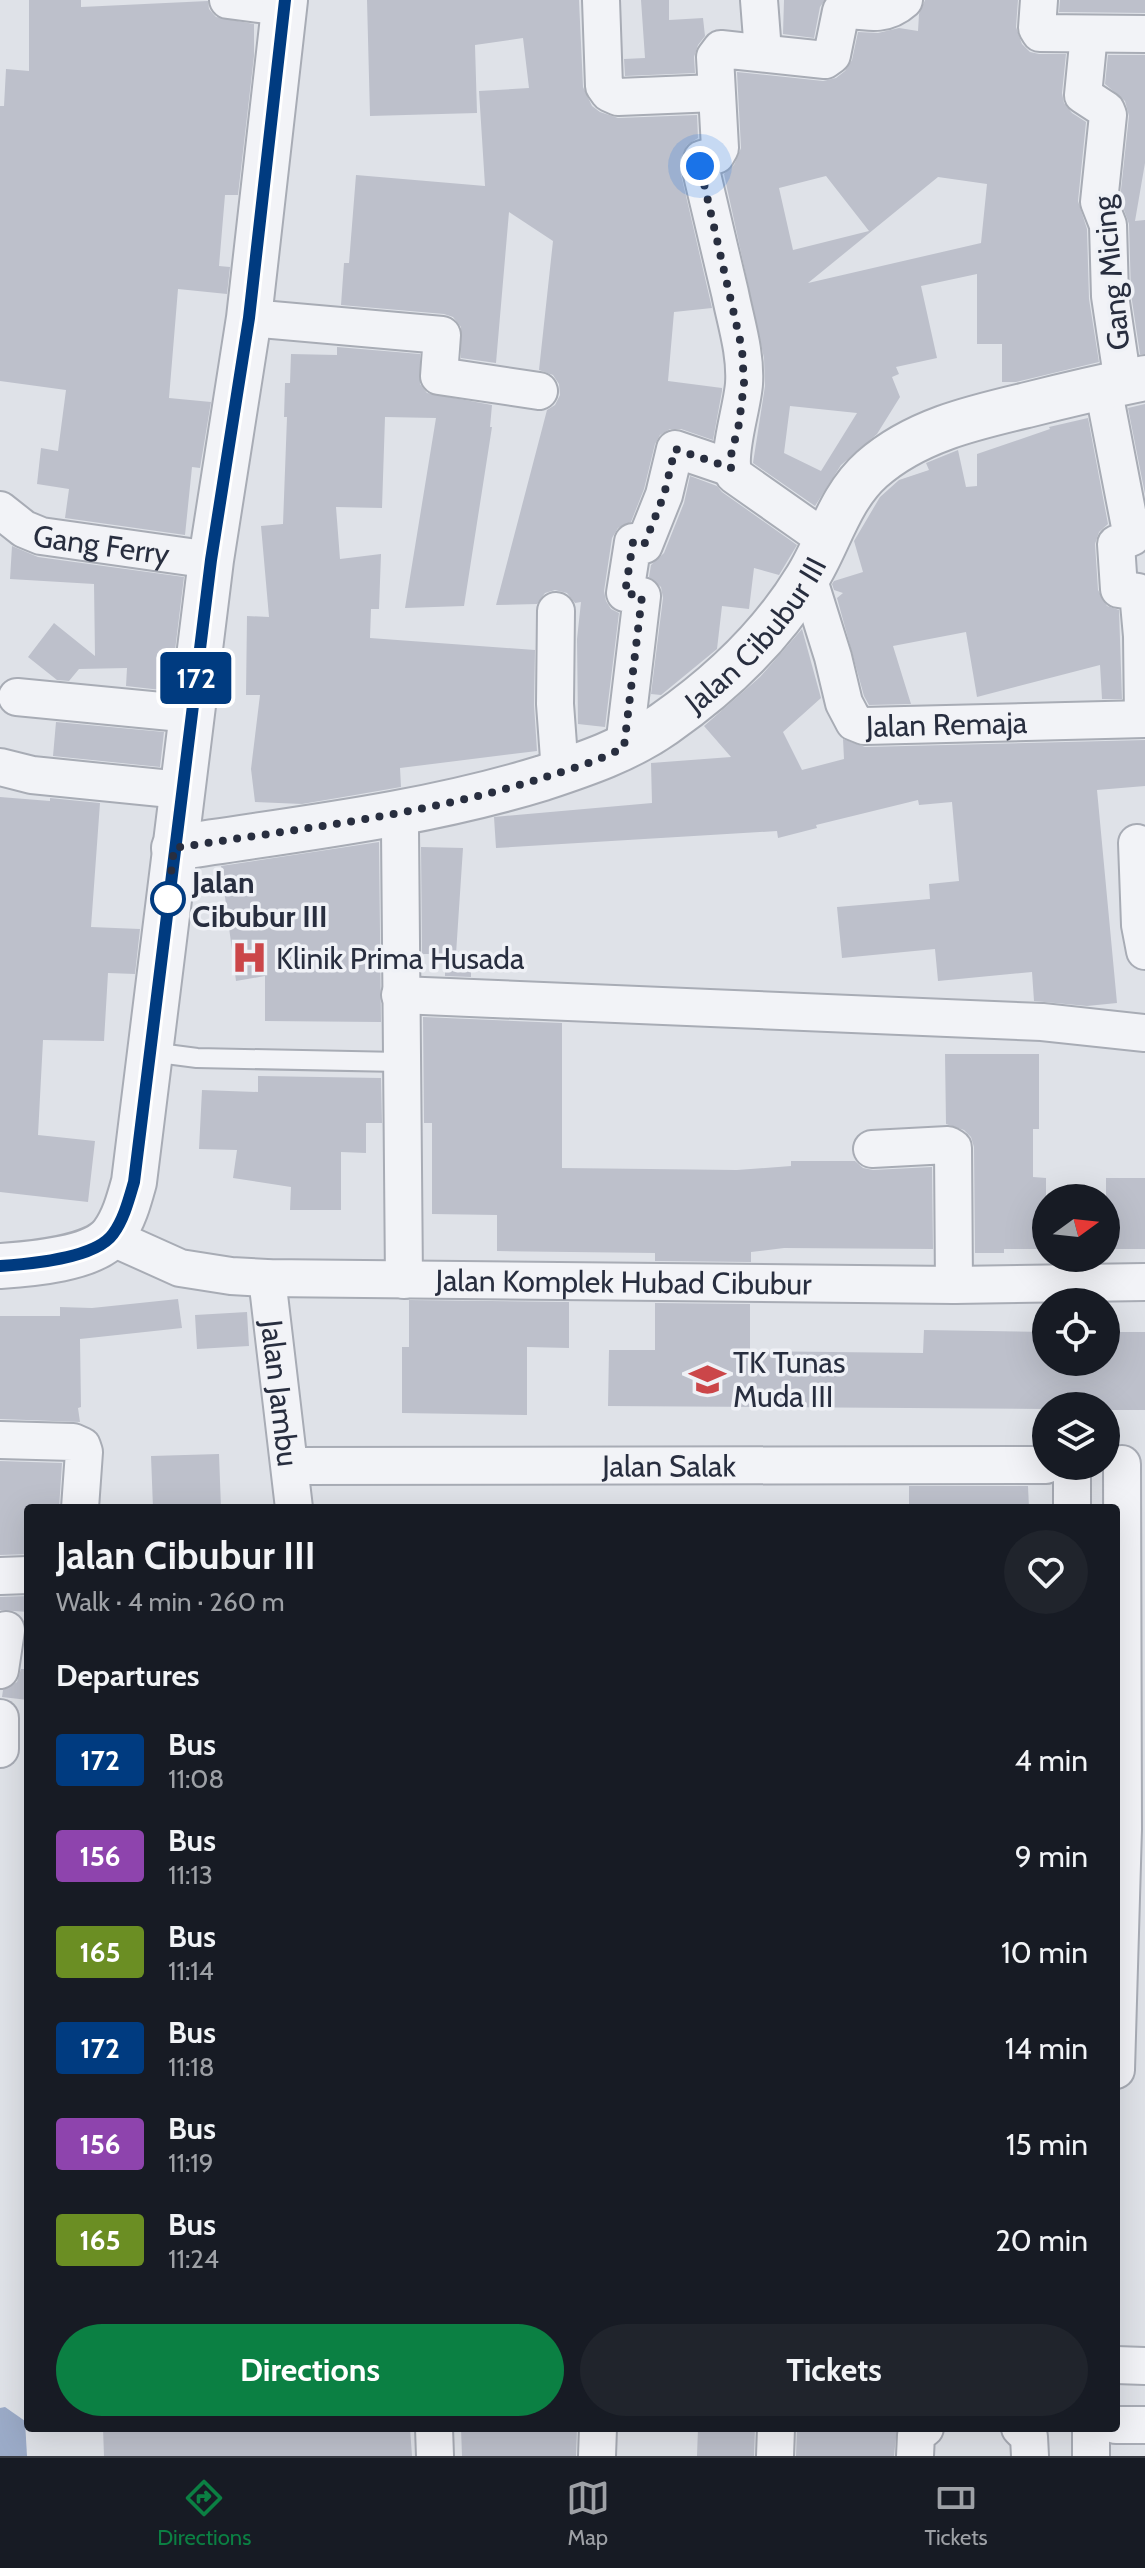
<!DOCTYPE html>
<html lang="en">
<head>
<meta charset="utf-8">
<style>
	:root { --surface:#171b24; --page:#20242c; --text:#f1f3f6; --muted:#9ea1a6; --line:#363941; --accent:#0b8043 }
	body { margin:0; font-family:Cabin,sans-serif; background:var(--page); color:var(--text); height:100vh; display:flex; flex-direction:column; font-size:30px; white-space:nowrap }
	* { box-sizing:border-box; margin:0 }
	p { font-size:26px; color:var(--muted) }
	.icon { flex:none; width:44px; height:44px; fill:none; stroke:currentColor; stroke-width:2; stroke-linecap:round; stroke-linejoin:round }
	.map { position:relative; flex:1; overflow:hidden }
	.side { position:absolute; left:24px; top:1504px; width:1096px; height:928px; display:flex; flex-direction:column; background:var(--surface); border-radius:8px; box-shadow:0 8px 32px #0002 }
	.side>* { flex:none }
	.badge { padding:0 16px; border-radius:6px; font-size:28px; line-height:52px }
	.needle { width:52px; rotate:75deg }
	.controls { position:absolute; left:1032px; top:1184px; display:grid; gap:16px }
	.controls a { display:grid; place-items:center; width:88px; height:88px; border-radius:50%; background:var(--surface); box-shadow:0 8px 32px #0002; font-size:40px }
	.you { position:absolute; width:40px; height:40px; margin:-20px; border:6px solid #fff; border-radius:50%; background:#1a73e8; box-shadow:0 0 0 12px #1a73e833 }
	.map>.badge { position:absolute; translate:-50% -50%; box-shadow:0 0 0 4px #fff }
	h2 { padding:0 32px; font-size:30px; line-height:72px }
	.round { display:grid; place-items:center; flex:none; width:84px; height:84px; border-radius:42px; background:var(--page) }
	.summary { display:flex; align-items:center; justify-content:space-between; height:136px; padding:0 32px }
	h1 { font-size:38px; font-weight:800; line-height:60px }
	.cta { display:flex; gap:16px; margin-top:auto; padding:16px 32px }
	.cta a { flex:1; height:92px; border-radius:48px; background:var(--accent); color:#fff; font-size:32px; font-weight:800; line-height:92px; text-align:center }
	.cta a+a { background:var(--page); color:var(--text) }
	ul { padding:0; list-style:none }
	li { display:flex; align-items:center; gap:24px; height:96px; padding:0 32px }
	li div { flex:1 }
	li b { display:block; font-size:30px }
	li em { font-style:normal }
	li .badge { min-width:88px; font-weight:700; text-align:center }
	.tab-bar { display:flex; justify-content:space-around; align-items:center; height:112px; border-top:2px solid var(--line); background:var(--surface); font-size:22px; color:var(--muted) }
	.tab-bar a { display:grid; justify-items:center; gap:4px }
	.tab-bar .on { color:var(--accent) }
	.map>svg:first-child { display:block }
	.water { fill:#9babc8 }
	.building { fill:#bdc0cb; fill-rule:evenodd }
	.lines { fill:none; stroke-linecap:round; stroke-linejoin:round }
	.service-casing { stroke:#a8acb5; stroke-width:22 }
	.minor-casing { stroke:#a8acb5; stroke-width:40 }
	.tertiary-casing { stroke:#a8acb5; stroke-width:48 }
	.service { stroke:#f2f3f7; stroke-width:18 }
	.minor { stroke:#f2f3f7; stroke-width:36 }
	.tertiary { stroke:#f2f3f7; stroke-width:44 }
	.line-casing { stroke:#fff; stroke-width:18 }
	.line { stroke:#003b80; stroke-width:12 }
	.walk { stroke:#282e3f; stroke-width:8; stroke-dasharray:0 14.4 }
	.stop-dot { fill:#fff; stroke:#003b80; stroke-width:4 }
	.labels { text-anchor:middle; dominant-baseline:central; stroke-width:7; stroke-linejoin:round; paint-order:stroke }
	.street-label { font-size:30px; fill:#282e3f; stroke:#eff1f6 }
	.stop-label { font-size:30px; font-weight:bold; fill:#282e3f; stroke:#eff1f6; text-anchor:start }
	.poi-label { font-size:30px; fill:#282e3f; stroke:#eff1f6; text-anchor:start }
</style>
</head>
<body>
<div class="map">
<svg width="1145" height="2456" viewBox="0 0 1145 2456">
	<rect width="100%" height="100%" fill="#dfe2e8"/>
	<path class="water" d="M 5,2407 L 25,2421 L 27,2456 L 0,2456 L 0,2408 Z"/>
	<path class="building" d="M 29,0 L 81,0 L 81,7 L 208,1 L 209,9 L 216,17 L 254,24 L 254,56 L 238,195 L 225,195 L 219,266 L 230,267 L 227,294 L 178,289 L 169,398 L 211,402 L 200,468 L 192,467 L 185,535 L 65,518 L 69,489 L 37,484 L 41,448 L 58,451 L 66,390 L 0,381 L 0,106 L 4,106 L 6,69 L 29,71 Z
		M 367,0 L 579,0 L 583,87 L 592,106 L 600,112 L 618,118 L 697,115 L 698,138 L 687,145 L 680,160 L 680,170 L 712,308 L 674,312 L 668,381 L 722,388 L 722,391 L 713,440 L 681,429 L 670,429 L 660,435 L 655,444 L 644,489 L 631,522 L 618,528 L 612,538 L 604,591 L 606,601 L 611,609 L 619,613 L 605,727 L 578,724 L 577,639 L 581,602 L 575,603 L 567,593 L 555,590 L 545,593 L 537,604 L 496,605 L 547,410 L 555,405 L 560,395 L 559,384 L 553,375 L 539,370 L 553,241 L 509,212 L 496,363 L 461,358 L 461,327 L 453,317 L 444,314 L 341,305 L 344,263 L 349,263 L 356,175 L 485,186 L 479,91 L 529,88 L 523,38 L 475,45 L 477,113 L 370,116 Z
		M 641,0 L 669,0 L 669,20 L 703,18 L 705,36 L 698,45 L 694,57 L 695,73 L 625,76 L 624,59 L 645,58 Z
		M 784,0 L 825,0 L 820,7 L 814,38 L 783,34 Z
		M 925,0 L 1018,0 L 1016,27 L 1022,44 L 1030,52 L 1039,54 L 1066,54 L 1062,93 L 1064,103 L 1072,113 L 1086,122 L 1078,201 L 1087,229 L 1089,299 L 1099,362 L 1016,382 L 1002,382 L 1002,344 L 977,344 L 977,274 L 921,286 L 937,358 L 896,367 L 899,374 L 892,377 L 900,397 L 877,434 L 841,465 L 815,506 L 753,463 L 765,386 L 764,358 L 724,174 L 734,165 L 741,148 L 737,72 L 823,81 L 836,78 L 845,71 L 852,60 L 858,32 L 878,33 L 899,28 L 918,31 L 919,14 ZM 826,176 L 869,231 L 793,250 L 779,188 ZM 938,177 L 987,184 L 981,243 L 808,283 ZM 790,406 L 857,413 L 821,471 L 784,453 Z
		M 1060,0 L 1145,0 L 1145,13 L 1059,12 Z
		M 1108,55 L 1145,55 L 1145,163 L 1135,221 L 1145,220 L 1145,354 L 1140,354 L 1131,294 L 1129,224 L 1120,199 L 1129,116 L 1125,101 L 1105,84 Z
		M 337,347 L 420,354 L 420,384 L 427,393 L 492,405 L 490,427 L 492,427 L 464,606 L 405,608 L 436,418 L 385,417 L 382,508 L 336,507 L 340,559 L 381,554 L 379,609 L 371,609 L 370,638 L 535,650 L 534,705 L 537,751 L 400,768 L 401,787 L 355,795 L 302,804 L 255,802 L 251,769 L 260,695 L 246,695 L 247,616 L 269,617 L 261,526 L 283,524 L 287,417 L 284,417 L 285,383 L 290,383 L 291,354 L 337,355 Z
		M 1145,404 L 1145,494 L 1128,408 Z
		M 1088,418 L 1108,524 L 1099,532 L 1095,544 L 1098,590 L 1107,606 L 1119,610 L 1122,699 L 1102,699 L 1100,665 L 977,697 L 966,632 L 893,646 L 911,704 L 869,705 L 864,696 L 837,598 L 843,593 L 834,590 L 832,584 L 834,581 L 863,572 L 854,541 L 880,497 L 899,480 L 929,470 L 926,463 L 958,450 L 966,487 L 977,486 L 977,454 L 1050,429 L 1049,427 Z
		M 690,476 L 717,486 L 722,492 L 797,545 L 779,575 L 754,568 L 749,609 L 722,606 L 717,649 L 661,695 L 651,694 L 663,598 L 661,587 L 649,577 L 651,565 L 664,553 L 684,503 Z
		M 12,546 L 38,557 L 184,577 L 170,691 L 126,686 L 127,668 L 79,669 L 69,681 L 57,680 L 28,657 L 54,623 L 95,656 L 94,584 L 10,579 Z
		M 802,629 L 821,698 L 783,732 L 802,770 L 844,759 L 843,739 L 865,747 L 1145,740 L 1145,786 L 1097,790 L 1117,1003 L 1087,1006 L 1034,1001 L 1032,972 L 938,981 L 935,949 L 842,958 L 837,907 L 930,899 L 929,884 L 959,881 L 952,802 L 919,805 L 918,800 L 816,825 L 817,828 L 778,838 L 777,831 L 496,848 L 494,817 L 652,803 L 651,763 L 731,757 L 704,726 L 760,677 Z
		M 56,722 L 164,732 L 160,767 L 53,756 Z
		M 0,797 L 50,801 L 50,798 L 100,803 L 91,927 L 140,929 L 135,974 L 108,973 L 104,1041 L 43,1040 L 38,1135 L 95,1141 L 88,1202 L 0,1192 Z
		M 379,842 L 381,1022 L 265,1021 L 265,976 L 236,981 L 221,866 Z
		M 421,847 L 463,848 L 456,954 L 422,954 Z
		M 445,956 L 471,956 L 471,977 L 445,976 Z
		M 423,1017 L 562,1023 L 562,1168 L 737,1170 L 791,1166 L 791,1161 L 855,1161 L 863,1168 L 873,1170 L 932,1167 L 933,1249 L 784,1248 L 751,1252 L 751,1262 L 655,1261 L 655,1253 L 497,1251 L 497,1215 L 432,1214 L 432,1123 L 424,1123 Z
		M 945,1054 L 1039,1054 L 1039,1129 L 1033,1129 L 1033,1177 L 1046,1178 L 1046,1249 L 1004,1249 L 1004,1253 L 975,1253 L 974,1147 L 971,1137 L 964,1130 L 946,1124 Z
		M 258,1076 L 381,1078 L 382,1123 L 366,1123 L 366,1153 L 341,1152 L 341,1210 L 290,1210 L 291,1187 L 233,1178 L 237,1150 L 199,1149 L 202,1090 L 258,1092 Z
		M 1106,1178 L 1145,1178 L 1145,1249 L 1106,1249 Z
		M 178,1299 L 182,1328 L 80,1339 L 81,1407 L 78,1408 L 80,1422 L 0,1419 L 0,1316 L 60,1316 L 60,1307 L 92,1308 Z
		M 409,1300 L 569,1302 L 569,1348 L 527,1347 L 527,1415 L 402,1413 L 402,1347 L 409,1347 Z
		M 655,1303 L 750,1304 L 750,1351 L 923,1353 L 924,1330 L 1046,1332 L 1046,1362 L 1106,1362 L 1106,1332 L 1145,1332 L 1145,1410 L 1106,1410 L 1106,1406 L 1046,1406 L 1046,1409 L 608,1406 L 609,1350 L 655,1350 Z
		M 247,1312 L 249,1346 L 197,1349 L 195,1315 Z
		M 219,1454 L 221,1508 L 153,1508 L 151,1456 Z
		M 0,1461 L 62,1463 L 59,1508 L 28,1508 L 28,1554 L 0,1555 Z
		M 909,1486 L 1028,1486 L 1029,1508 L 909,1508 Z
		M 28,1596 L 28,1612 L 0,1610 L 0,1597 Z
		M 21,1669 L 28,1669 L 28,1700 L 2,1697 L 3,1690 L 17,1682 Z
		M 103,2428 L 410,2428 L 412,2456 L 104,2456 Z
		M 461,2428 L 577,2428 L 576,2456 L 462,2456 Z
		M 698,2428 L 755,2428 L 754,2456 L 697,2456 Z
		M 797,2428 L 897,2428 L 894,2456 L 796,2456 Z"/>
	<g class="lines">
		<defs>
			<path id="service" d="M 151,1052 L 197,1058 L 400,1062"/>
			<g id="minor">
				<path d="M 228,0 L 284,7"/>
				<path d="M 601,0 L 604,86 L 609,93 L 618,97 L 716,93"/>
				<path d="M 759,0 L 763,52"/>
				<path d="M 1039,0 L 1037,28 L 1040,33 L 1145,34"/>
				<path d="M 1089,34 L 1083,95 L 1106,110 L 1108,115 L 1099,202 L 1108,225 L 1110,296 L 1123,383"/>
				<path d="M 249,318 L 442,335 L 439,376 L 539,391"/>
				<path d="M 1103,387 L 1132,537 L 1116,544 L 1119,589 L 1138,592 L 1142,636 L 1143,718"/>
				<path id="s1" d="M 0,510 L 24,529 L 41,536 L 211,560"/>
				<path d="M 825,539 L 734,475 C 726,455 742,410 744,384 C 746,353 736,323 730,293 C 720,250 710,208 700,166 L 702,159 L 716,155 L 720,148 L 715,57 L 721,49 L 825,60 L 832,55 L 841,11 L 844,9 C 867,12 885,17 904,0"/>
				<path id="s2" d="M 808,577 L 833,657 L 844,703 L 854,722 L 864,726 L 1145,719"/>
				<path d="M 556,611 L 555,704 L 560,772"/>
				<path d="M 17,697 L 192,714"/>
				<path d="M 624,747 L 642,596 L 625,593 L 633,542 L 644,545 L 664,495 L 675,449 L 731,468"/>
				<path d="M 0,767 L 32,775 L 181,790"/>
				<path d="M 400,830 L 404,1280"/>
				<path d="M 1137,843 L 1140,925 L 1145,951"/>
				<path d="M 400,995 L 1042,1022 L 1145,1033"/>
				<path d="M 872,1149 L 948,1145 L 953,1148 L 954,1285"/>
				<path id="s3" d="M 111,1237 L 180,1268 L 231,1276 L 267,1278 L 954,1285 L 1145,1282"/>
				<path id="s4" d="M 267,1278 L 294,1508"/>
				<path d="M 0,1440 L 73,1442 L 82,1446 L 84,1452 L 80,1508"/>
				<path id="s5" d="M 291,1466 L 1046,1465"/>
				<path d="M 1072,1466 L 1072,1508"/>
				<path d="M 0,1576 L 28,1575"/>
				<path d="M 0,1670 L 6,1630"/>
				<path d="M 0,1718 L 0,1749"/>
				<path d="M 1116,2070 L 1123,1829 L 1122,1464"/>
				<path d="M 1116,2365 L 1145,2366"/>
				<path d="M 1116,2425 L 1145,2425"/>
				<path d="M 434,2428 L 435,2456"/>
				<path d="M 1020,2428 L 1029,2437 L 1030,2456"/>
				<path d="M 597,2456 L 598,2428"/>
				<path d="M 775,2456 L 776,2428"/>
				<path d="M 915,2456 L 916,2435 L 925,2428"/>
				<path d="M 1091,2456 L 1091,2428"/>
			</g>
			<g id="tertiary">
				<path id="s6" d="M 174,848 C 297,829 423,815 543,778 C 585,764 627,750 664,724 C 720,685 771,637 807,578 C 829,543 839,498 872,469 C 915,431 972,418 1027,405 C 1066,395 1105,386 1145,378"/>
				<path d="M 0,1266 C 29,1264 95,1259 113,1234 C 124,1219 129,1200 134,1182 L 211,560 L 249,318 L 285,0"/>
			</g>
		</defs>
		<use href="#service" class="service-casing"/>
		<use href="#minor" class="minor-casing"/>
		<use href="#tertiary" class="tertiary-casing"/>
		<use href="#service" class="service"/>
		<use href="#minor" class="minor"/>
		<use href="#tertiary" class="tertiary"/>
	</g>
	<g class="lines">
		<defs>
			<path id="line" d="M 0,1266 C 29,1264 95,1259 113,1234 C 124,1219 129,1199 134,1182 L 211,560 L 249,318 L 285,0"/>
		</defs>
		<use href="#line" class="line-casing"/>
		<use href="#line" class="line"/>
		<path class="walk" d="M 168,899 L 174,848 C 296,829 421,816 539,779 C 567,770 598,762 624,747 L 642,596 L 625,593 L 633,542 L 644,545 L 664,495 L 675,449 L 731,468 L 730,459 L 739,424 L 744,383 L 742,349 L 700,166"/>
	</g>
	<defs>
		<symbol id="hospital-bare" viewBox="-9 -9 18 18"><path d="M-5-5h3v3.5h4V-5h3V5h-3V1.5h-4V5h-3Z" fill="#cb4649" stroke="#eff1f6" stroke-width="2.5" paint-order="stroke"/></symbol>
		<symbol id="school-bare" viewBox="-9 -9 18 18"><path d="M0-5L7-2L0 1L-7-2ZM-4 1L0 2.5L4 1V4Q0 6-4 4Z" fill="#cb4649" stroke="#eff1f6" stroke-width="2.5" paint-order="stroke"/></symbol>
	</defs>
	<g fill-rule="evenodd">
		<use href="#hospital-bare" x="224" y="932" width="51" height="51"/>
		<use href="#school-bare" x="682" y="1354" width="51" height="51"/>
	</g>
	<circle class="stop-dot" cx="168" cy="899" r="16"/>
	<g class="labels">
		<g class="street-label">
			<text transform="translate(1111 273) rotate(-96)">Gang Micing</text>
			<text stroke="none"><textPath href="#s1" startOffset="110">Gang Ferry</textPath></text>
			<text stroke="none"><textPath href="#s6" startOffset="638">Jalan Cibubur III</textPath></text>
			<text stroke="none"><textPath href="#s2" startOffset="246">Jalan Remaja</textPath></text>
			<text stroke="none"><textPath href="#s3" startOffset="520">Jalan Komplek Hubad Cibubur</textPath></text>
			<text stroke="none"><textPath href="#s4" startOffset="116">Jalan Jambu</textPath></text>
			<text stroke="none"><textPath href="#s5" startOffset="378">Jalan Salak</textPath></text>
		</g>
		<g class="stop-label">
			<text x="192" y="882">Jalan<tspan x="192" dy="34">Cibubur III</tspan></text>
		</g>
		<g class="poi-label">
			<text x="276" y="958">Klinik Prima Husada</text>
			<text x="733" y="1362">TK Tunas<tspan x="733" dy="34">Muda III</tspan></text>
		</g>
	</g>
</svg>
<div class="controls">
<a><svg class="needle" viewBox="-14 -14 28 28"><path d="M0-13l5 13h-10z" fill="#e53935"/><path d="M0 13l5-13h-10z" fill="#9ea1a6"/></svg></a>
<a><svg class="icon" aria-label="locate" viewBox="0 0 24 24"><circle cx="12" cy="12" r="6"/><path d="M12 2v4M12 18v4M2 12h4M18 12h4"/></svg></a>
<a><svg class="icon" aria-label="layers" viewBox="0 0 24 24"><path d="M12 4l9 5-9 5-9-5zM3 14l9 5 9-5"/></svg></a>
</div>
<div class="you" style="left:700px;top:166px"></div>
<b class="badge" style="left:196px;top:678px;background:#003b80;color:#fff">172</b>
<section class="side">
<div class="summary"><div><h1>Jalan Cibubur III</h1><p>Walk · 4 min · 260 m</p></div><a class="round"><svg class="icon" aria-label="heart" viewBox="0 0 24 24"><path d="M12 20l-8-8c-3-5 5-10 8-4 3-6 11-1 8 4z"/></svg></a></div>
<h2>Departures</h2>
<ul>
<li><span class="badge" style="background:#003b80;color:#fff">172</span><div><b>Bus</b><p>11:08</p></div><em>4 min</em></li>
<li><span class="badge" style="background:#8e44ad;color:#fff">156</span><div><b>Bus</b><p>11:13</p></div><em>9 min</em></li>
<li><span class="badge" style="background:#6b8e23;color:#fff">165</span><div><b>Bus</b><p>11:14</p></div><em>10 min</em></li>
<li><span class="badge" style="background:#003b80;color:#fff">172</span><div><b>Bus</b><p>11:18</p></div><em>14 min</em></li>
<li><span class="badge" style="background:#8e44ad;color:#fff">156</span><div><b>Bus</b><p>11:19</p></div><em>15 min</em></li>
<li><span class="badge" style="background:#6b8e23;color:#fff">165</span><div><b>Bus</b><p>11:24</p></div><em>20 min</em></li>
</ul>
<div class="cta"><a>Directions</a><a>Tickets</a></div>
</section>
</div>
<nav class="tab-bar">
<a class="on"><svg class="icon" aria-label="directions" viewBox="0 0 24 24"><path d="M12 3l9 9-9 9-9-9zM9 14v-3h6M13 9l2 2-2 2"/></svg>Directions</a>
<a><svg class="icon" aria-label="map" viewBox="0 0 24 24"><path d="M3 6l6-2 6 2 6-2v14l-6 2-6-2-6 2zM9 4v14M15 6v14"/></svg>Map</a>
<a><svg class="icon" aria-label="tickets" viewBox="0 0 24 24"><path d="M3 7h18v10H3zM15 7v10"/></svg>Tickets</a>
</nav>
</body>
</html>
